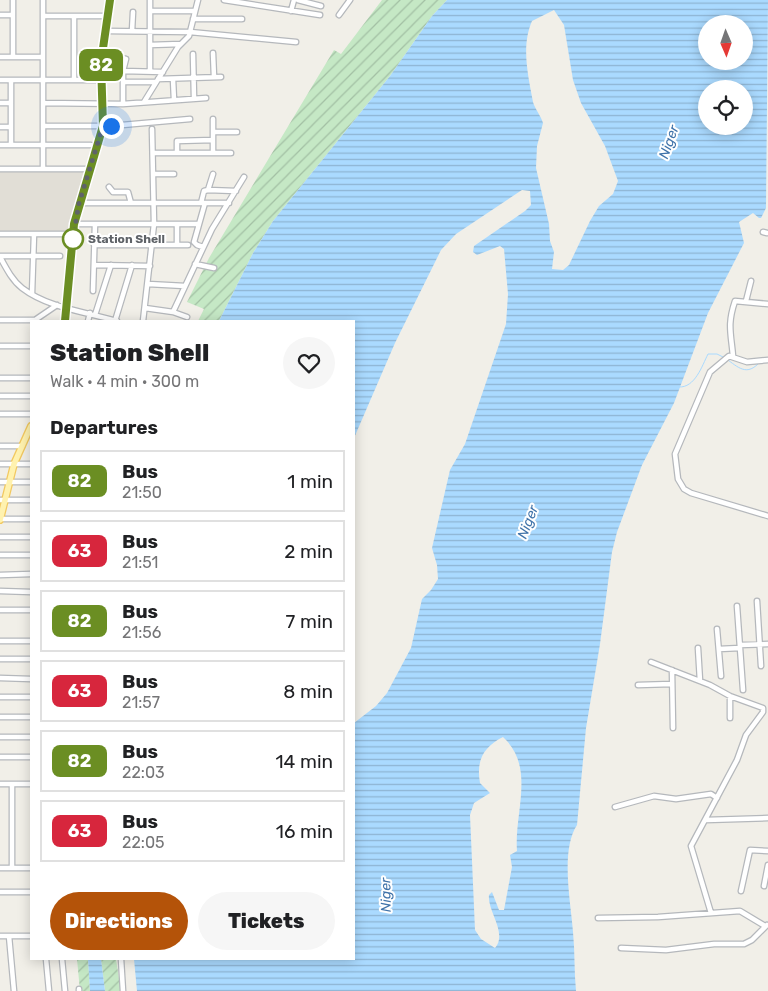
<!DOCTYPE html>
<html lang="en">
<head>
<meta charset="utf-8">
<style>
	:root { --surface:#fff; --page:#f6f6f6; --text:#202124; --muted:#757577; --line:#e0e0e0; --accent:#b45309 }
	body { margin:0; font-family:Rubik,sans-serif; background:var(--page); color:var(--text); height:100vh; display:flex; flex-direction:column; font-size:19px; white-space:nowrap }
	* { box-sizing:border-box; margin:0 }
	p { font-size:16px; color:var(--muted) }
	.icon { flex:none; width:28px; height:28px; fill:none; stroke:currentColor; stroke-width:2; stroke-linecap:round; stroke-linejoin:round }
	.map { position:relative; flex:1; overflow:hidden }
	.panel { position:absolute; left:30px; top:320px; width:325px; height:640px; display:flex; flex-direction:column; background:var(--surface); border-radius:0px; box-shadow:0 2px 12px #0003 }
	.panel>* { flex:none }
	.badge { padding:0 10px; border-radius:8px; font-size:18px; line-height:32px }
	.needle { width:32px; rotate:178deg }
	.buttons { position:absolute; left:698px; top:15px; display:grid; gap:10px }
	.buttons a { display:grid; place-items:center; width:55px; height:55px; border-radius:50%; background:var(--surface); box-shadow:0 2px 12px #0003; font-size:25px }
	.you { position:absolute; width:25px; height:25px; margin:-12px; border:4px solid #fff; border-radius:50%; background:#1a73e8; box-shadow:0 0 0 8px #1a73e833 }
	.map>.badge { position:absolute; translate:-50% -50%; box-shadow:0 0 0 2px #fff }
	h2 { padding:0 20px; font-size:19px; line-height:45px }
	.round { display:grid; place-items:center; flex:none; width:52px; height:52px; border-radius:26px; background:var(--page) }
	.overview { display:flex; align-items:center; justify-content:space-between; height:85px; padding:0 20px }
	h1 { font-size:24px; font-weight:800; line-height:38px }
	.button { display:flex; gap:10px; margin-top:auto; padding:10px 20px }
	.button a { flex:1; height:58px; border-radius:30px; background:var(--accent); color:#fff; font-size:20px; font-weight:800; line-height:58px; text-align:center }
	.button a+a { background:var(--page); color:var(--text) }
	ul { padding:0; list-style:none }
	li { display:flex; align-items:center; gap:15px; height:62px; margin:0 10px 8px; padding:0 10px; border:2px solid var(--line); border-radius:0px }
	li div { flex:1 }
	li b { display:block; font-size:19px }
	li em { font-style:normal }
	li .badge { min-width:55px; font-weight:700; text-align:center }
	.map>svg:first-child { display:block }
	.education { fill:#e1ded6 }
	.garden { fill:url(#garden-furrows) }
	.water { fill:url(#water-rules); fill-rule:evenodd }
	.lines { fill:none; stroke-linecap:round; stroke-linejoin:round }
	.stream { stroke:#aadaff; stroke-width:1 }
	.minor-casing { stroke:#b5b8bc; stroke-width:7 }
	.major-casing { stroke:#f2c960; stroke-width:8 }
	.minor { stroke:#fff; stroke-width:4.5 }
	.major { stroke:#fff2af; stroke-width:5.5 }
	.line-casing { stroke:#fff; stroke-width:11 }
	.line { stroke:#6b8e23; stroke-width:8 }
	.walk { stroke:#5f6368; stroke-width:5; stroke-dasharray:0 9 }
	.stop-dot { fill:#fff; stroke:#6b8e23; stroke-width:2.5 }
	.labels { text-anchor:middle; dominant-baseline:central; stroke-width:4; stroke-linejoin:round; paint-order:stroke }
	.stop-label { font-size:12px; font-weight:bold; fill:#5f6368; stroke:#fff; text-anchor:start }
	.water-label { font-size:14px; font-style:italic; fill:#4174aa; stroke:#fff }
</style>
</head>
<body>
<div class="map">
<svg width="768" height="991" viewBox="0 0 768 991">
	<defs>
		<pattern id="garden-furrows" width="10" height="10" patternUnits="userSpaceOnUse" patternTransform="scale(1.25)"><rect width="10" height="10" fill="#c5e8c5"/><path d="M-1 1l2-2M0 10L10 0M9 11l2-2" fill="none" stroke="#a3c0a4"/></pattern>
		<pattern id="water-rules" width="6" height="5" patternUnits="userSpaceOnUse" patternTransform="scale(1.25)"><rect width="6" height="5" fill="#aadaff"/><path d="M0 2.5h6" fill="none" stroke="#8eb4d2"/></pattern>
	</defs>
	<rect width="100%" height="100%" fill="#f1efe8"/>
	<path class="education" d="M 84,170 L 69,231 L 0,231 L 0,172 Z"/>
	<path class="garden" d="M 382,0 L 447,0 L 432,16 L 390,76 L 273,221 L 253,253 L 219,321 L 198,321 L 204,309 L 187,302 L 209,258 L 334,50 L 341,54 Z
		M 77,959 L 88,959 L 90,991 L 80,991 Z
		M 101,959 L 116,959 L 121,991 L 105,991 Z"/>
	<path class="water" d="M 447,0 L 768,0 L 766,208 L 761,218 L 759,218 L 753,213 L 739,222 L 744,243 L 708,313 L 674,403 L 642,465 L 617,532 L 612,552 L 600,644 L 586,728 L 577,825 C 560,851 571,903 573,932 C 575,952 574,971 576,991 L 137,991 L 134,959 L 354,959 L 354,723 L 376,706 L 387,693 L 411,648 L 422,599 L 431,590 L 438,579 L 437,565 L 432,548 L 450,470 L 465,444 L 506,324 L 508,294 L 504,249 L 500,246 L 477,255 L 473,252 L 474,246 L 525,211 L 531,205 L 530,191 L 522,190 L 456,234 L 441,250 L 395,343 L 354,438 L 354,321 L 219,321 L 253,253 L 273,221 L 390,76 L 432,16 ZM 554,10 L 564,25 L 573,80 L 581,103 L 605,146 L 618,181 L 613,194 L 599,206 L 590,221 L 569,265 L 563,270 L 552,269 L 554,252 L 550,241 L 549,224 L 536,168 L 537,146 L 543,123 C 541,116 535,109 533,102 C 528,75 521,46 532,21 ZM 706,24 L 744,24 L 744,61 L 706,61 ZM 706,89 L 744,89 L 744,126 L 706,126 ZM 503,737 C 536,767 514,813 517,851 L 510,855 L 512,867 L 504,910 L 499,910 L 492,892 L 489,895 C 487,911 508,933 495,948 L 481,939 L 475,930 L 470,815 L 474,803 L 490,793 L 480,783 C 476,761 483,747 503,737 Z
		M 88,959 L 101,959 L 105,991 L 90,991 Z"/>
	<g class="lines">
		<path class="stream" d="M 728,360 C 741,370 748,375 760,362
			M 679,387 C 695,388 702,366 708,354 L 717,354 L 725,358"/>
		<defs>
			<path id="minor" d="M 13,0 L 13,57
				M 224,0 L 320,15
				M 298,0 L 321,6
				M 150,11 L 195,11
				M 291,11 L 294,0
				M 0,15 L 13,15
				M 339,15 L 350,0
				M 43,16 L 108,16
				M 193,19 L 242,19
				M 106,31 L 190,32 L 296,42
				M 132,31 L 133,12
				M 150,45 L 181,44
				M 213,53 L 214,77
				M 193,54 L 194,98
				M 0,57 L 43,57
				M 117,57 L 126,59 L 123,71 L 123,104
				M 123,71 L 163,72
				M 150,71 L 150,0
				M 158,79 L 221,77
				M 173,79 L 174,100
				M 0,80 L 101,80
				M 74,80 L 74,16
				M 123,82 L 156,82
				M 144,102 L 178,47 L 189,36 L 198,0
				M 0,103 L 11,103
				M 43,103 L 123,104 L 206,98
				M 213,119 L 213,153
				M 43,126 L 111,126 L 190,119
				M 0,127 L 11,127
				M 213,132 L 237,132
				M 0,145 L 91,145
				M 11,145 L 11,80
				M 154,153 L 231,153
				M 177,153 L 177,141 L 213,140
				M 0,169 L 89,169
				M 43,169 L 43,0
				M 154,174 L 174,174
				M 109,187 L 113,192 L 128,192 L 131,203
				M 208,190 L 236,191
				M 79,203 L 229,203
				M 201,203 L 204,191 L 208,190 L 213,174
				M 75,224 L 199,224
				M 177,224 L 177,245
				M 763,232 L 767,233
				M 0,234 L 73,234
				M 94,245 L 188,245
				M 203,247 L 197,245 L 194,242 L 205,203
				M 0,256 L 60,256
				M 0,257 C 6,268 12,280 22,288 C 48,308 86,312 117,321
				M 195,264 L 214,268
				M 94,265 L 150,266
				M 148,284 L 185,286
				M 93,291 L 95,224
				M 32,294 L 34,234
				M 746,301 L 751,281
				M 145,308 L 173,312 L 187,317
				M 173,312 L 212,229 L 244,177
				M 95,315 L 111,265
				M 0,320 L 35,320 L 57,305
				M 88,321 L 90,313
				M 115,321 L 132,265
				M 143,321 L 154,224 L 152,129
				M 0,346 L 31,346
				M 733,356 C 731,333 727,325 735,301 L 768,304
				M 768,360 L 747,362 L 729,356 L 710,372 L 675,454 L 678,479 L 684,489 L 691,493 L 768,516
				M 0,378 L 31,378
				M 0,396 L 31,396
				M 0,414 L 31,414
				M 0,446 L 22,446
				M 0,464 L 31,464
				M 0,482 L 31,482
				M 0,500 L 31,500
				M 0,519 L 31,519
				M 0,537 L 31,537
				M 0,555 L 31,555
				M 0,575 L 31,574
				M 0,591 L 31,592
				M 757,601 L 761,666
				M 737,606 L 743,690
				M 0,610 L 31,610
				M 717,629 L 721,676
				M 0,641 L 31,641
				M 740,645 L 768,644
				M 698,648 L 700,681
				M 719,649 L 740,648
				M 0,659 L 31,659
				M 651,662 L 710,685 L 730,696 L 763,708 L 763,712 L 746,735 L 737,760 L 691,846 L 711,913
				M 672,670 L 673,728
				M 0,678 L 31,679
				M 638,685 L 672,684
				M 0,697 L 31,697
				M 0,717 L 31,717
				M 730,718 L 730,696
				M 0,737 L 31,737
				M 0,757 L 31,757
				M 0,784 L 31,784
				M 12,784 L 12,868
				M 615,807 L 654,796 L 676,799 L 711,794 L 717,798
				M 706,820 L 768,818
				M 0,868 L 31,868
				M 764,886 L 768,865
				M 741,891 L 750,850 L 768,851
				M 0,892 L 31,892
				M 598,918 L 658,917 L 740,911 L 765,926
				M 0,936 L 31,936
				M 9,936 L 14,991
				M 621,948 L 666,950 L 714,944 L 744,944 L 752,940 L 767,925
				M 46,959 L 49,991
				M 62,959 L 65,991
				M 121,959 L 123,991
				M 79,989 L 79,991"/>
			<path id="major" d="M 65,321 L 75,224 L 103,126 L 101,62 L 110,0
				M 0,520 L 14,464 L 31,426"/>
		</defs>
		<use href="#minor" class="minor-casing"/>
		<use href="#major" class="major-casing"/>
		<use href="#minor" class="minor"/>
		<use href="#major" class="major"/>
	</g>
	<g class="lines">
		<defs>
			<path id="line" d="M 65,321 L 74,224 L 103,126 L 101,62 L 110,0"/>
		</defs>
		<use href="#line" class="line-casing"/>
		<use href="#line" class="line"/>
		<path class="walk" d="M 73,239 L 79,203 L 103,126 L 111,126"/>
	</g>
	<circle class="stop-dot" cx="73" cy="239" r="10"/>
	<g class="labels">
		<g class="stop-label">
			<text x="88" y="239">Station Shell</text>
		</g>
		<g class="water-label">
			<text transform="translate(669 142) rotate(-71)">Niger</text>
			<text transform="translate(528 522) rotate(-69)">Niger</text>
			<text transform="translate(386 895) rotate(-91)">Niger</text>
		</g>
	</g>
</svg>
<div class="buttons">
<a><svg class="needle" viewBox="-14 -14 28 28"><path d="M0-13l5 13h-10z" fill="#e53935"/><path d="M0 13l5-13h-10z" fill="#757577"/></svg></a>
<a><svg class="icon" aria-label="locate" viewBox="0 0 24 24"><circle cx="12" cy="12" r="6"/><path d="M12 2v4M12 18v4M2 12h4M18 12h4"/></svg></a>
</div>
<div class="you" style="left:111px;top:126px"></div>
<b class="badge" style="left:101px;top:65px;background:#6b8e23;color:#fff">82</b>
<section class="panel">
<div class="overview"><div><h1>Station Shell</h1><p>Walk · 4 min · 300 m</p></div><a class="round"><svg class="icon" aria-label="heart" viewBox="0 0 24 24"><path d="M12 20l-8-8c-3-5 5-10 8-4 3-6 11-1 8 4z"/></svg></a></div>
<h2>Departures</h2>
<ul>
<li><span class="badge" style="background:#6b8e23;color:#fff">82</span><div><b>Bus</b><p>21:50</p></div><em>1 min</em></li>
<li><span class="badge" style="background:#d7263d;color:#fff">63</span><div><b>Bus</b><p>21:51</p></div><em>2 min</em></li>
<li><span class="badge" style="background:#6b8e23;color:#fff">82</span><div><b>Bus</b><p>21:56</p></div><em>7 min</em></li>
<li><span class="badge" style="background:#d7263d;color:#fff">63</span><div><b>Bus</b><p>21:57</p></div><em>8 min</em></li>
<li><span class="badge" style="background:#6b8e23;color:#fff">82</span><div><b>Bus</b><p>22:03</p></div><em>14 min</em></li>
<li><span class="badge" style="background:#d7263d;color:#fff">63</span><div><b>Bus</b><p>22:05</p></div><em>16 min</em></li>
</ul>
<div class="button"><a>Directions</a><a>Tickets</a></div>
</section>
</div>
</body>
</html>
